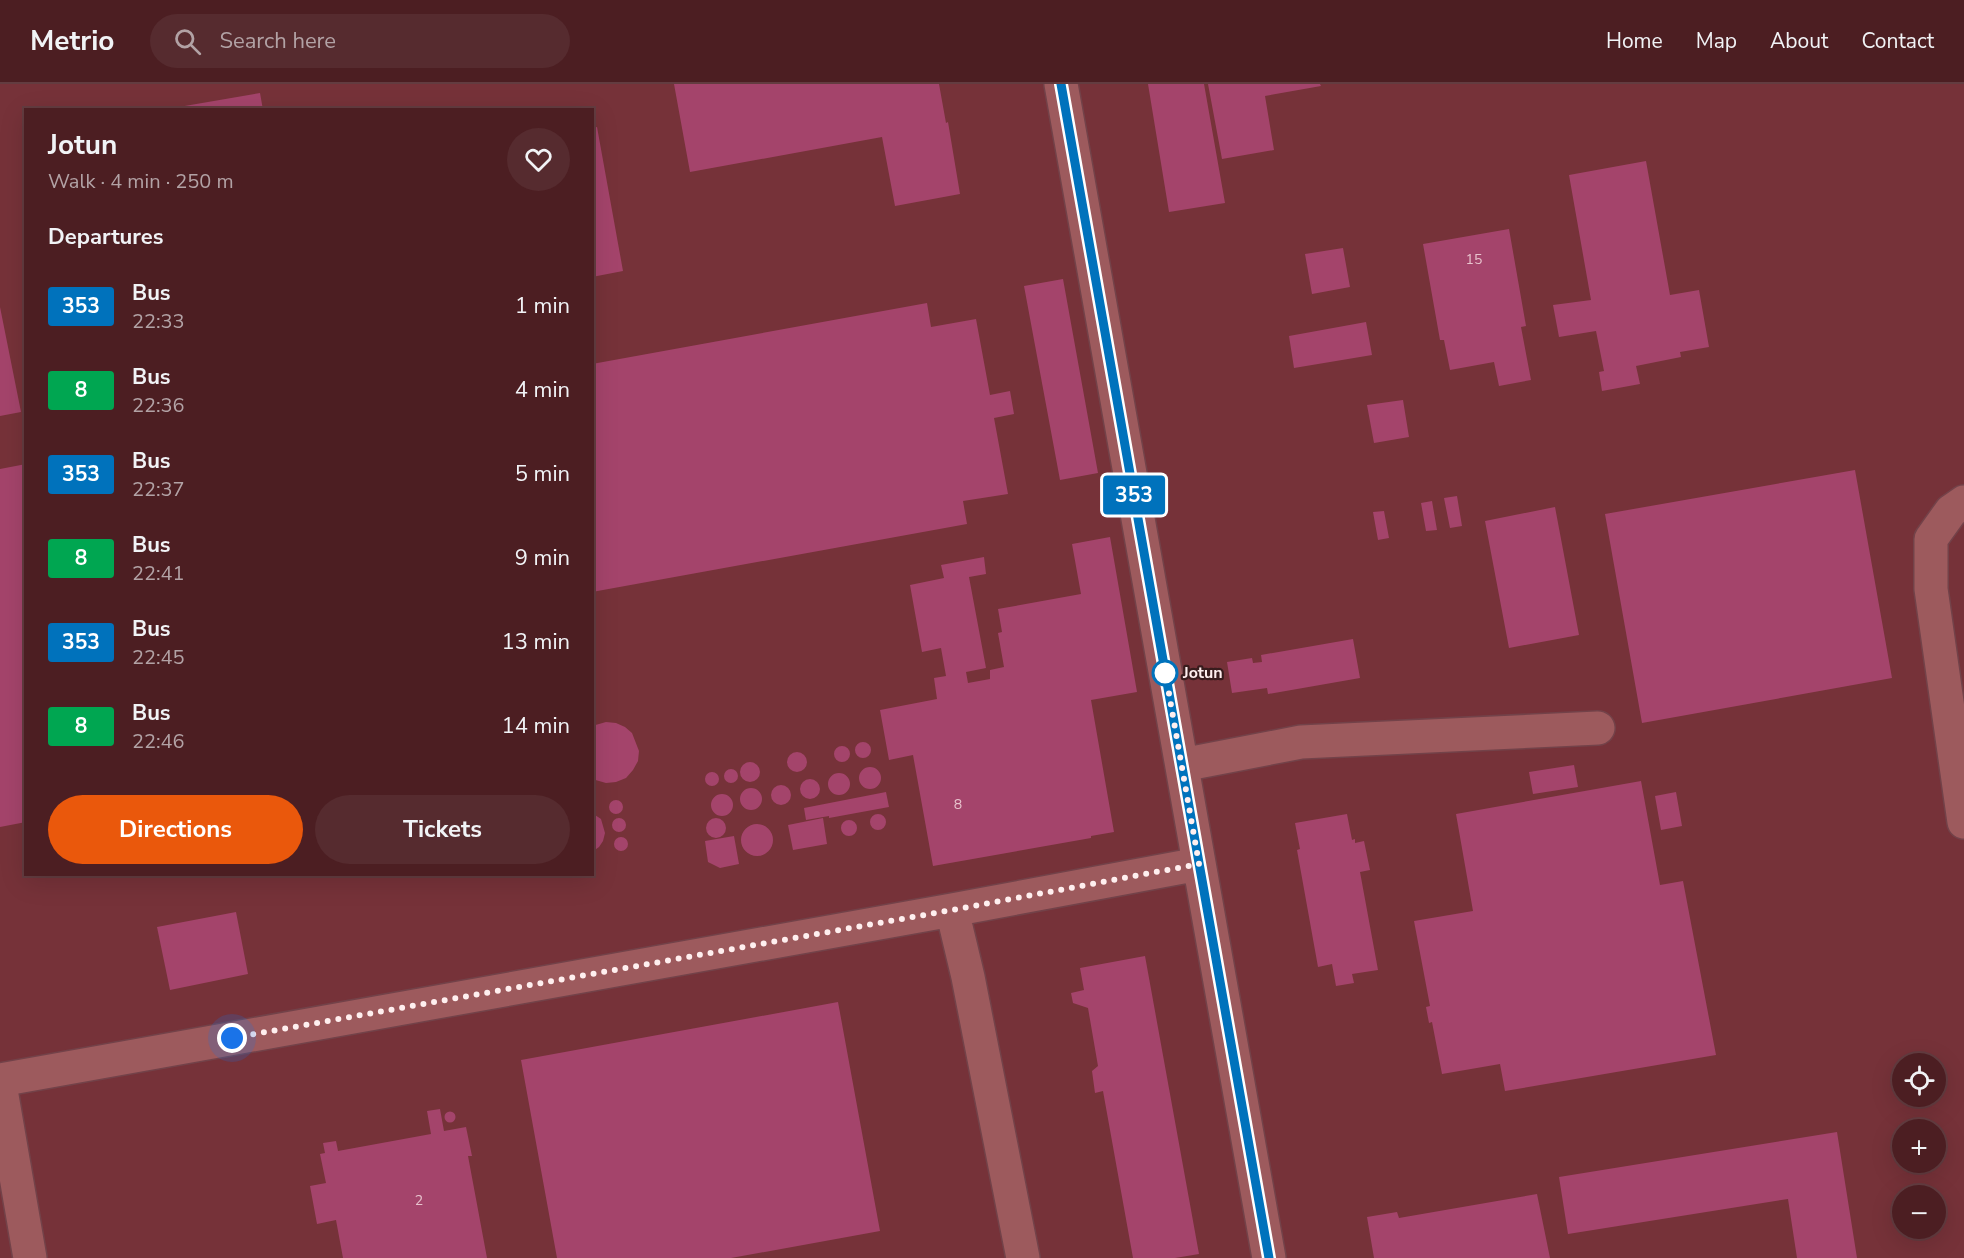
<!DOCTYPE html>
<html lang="en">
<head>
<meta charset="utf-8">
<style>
	:root { --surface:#4c1e22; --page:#562b2f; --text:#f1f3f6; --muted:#b2a2a5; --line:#633c40; --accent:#ea580c }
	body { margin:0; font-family:"Nunito Sans",sans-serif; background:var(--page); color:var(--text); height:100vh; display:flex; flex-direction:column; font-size:22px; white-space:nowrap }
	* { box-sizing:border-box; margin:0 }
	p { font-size:20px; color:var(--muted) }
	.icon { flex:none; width:33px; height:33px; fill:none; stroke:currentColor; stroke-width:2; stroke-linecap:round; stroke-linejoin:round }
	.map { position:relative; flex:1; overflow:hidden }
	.drawer { position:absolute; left:24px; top:24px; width:570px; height:768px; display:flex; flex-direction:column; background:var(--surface); border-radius:0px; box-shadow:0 6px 24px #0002,0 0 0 2px var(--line) }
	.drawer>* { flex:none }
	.badge { padding:0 12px; border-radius:4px; font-size:21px; line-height:39px }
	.tools { position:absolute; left:1892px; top:969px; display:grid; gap:12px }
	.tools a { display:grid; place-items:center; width:54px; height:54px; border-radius:50%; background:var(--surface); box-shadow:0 6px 24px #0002,0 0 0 2px var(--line); font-size:30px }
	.you { position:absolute; width:30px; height:30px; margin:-15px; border:4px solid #fff; border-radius:50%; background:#1a73e8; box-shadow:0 0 0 9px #1a73e833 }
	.map>.badge { position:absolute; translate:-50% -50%; box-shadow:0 0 0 3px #fff }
	h2 { padding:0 24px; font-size:22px; line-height:54px }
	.round { display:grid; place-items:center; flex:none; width:63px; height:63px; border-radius:32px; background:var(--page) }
	.head { display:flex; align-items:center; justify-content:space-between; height:102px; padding:0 24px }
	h1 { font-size:28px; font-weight:700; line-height:45px }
	.button { display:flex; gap:12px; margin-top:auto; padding:12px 24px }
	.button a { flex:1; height:69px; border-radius:36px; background:var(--accent); color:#fff; font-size:24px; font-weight:700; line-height:69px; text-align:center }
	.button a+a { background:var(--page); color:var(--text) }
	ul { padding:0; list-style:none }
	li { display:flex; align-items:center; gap:18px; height:84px; padding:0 24px }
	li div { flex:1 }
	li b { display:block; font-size:22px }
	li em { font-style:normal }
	li .badge { min-width:66px; font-weight:700; text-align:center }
	header { display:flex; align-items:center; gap:36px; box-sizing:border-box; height:84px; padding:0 30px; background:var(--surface); border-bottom:2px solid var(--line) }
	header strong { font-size:28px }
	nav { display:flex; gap:33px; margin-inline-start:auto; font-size:21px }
	.search { width:420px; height:54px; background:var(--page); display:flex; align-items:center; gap:15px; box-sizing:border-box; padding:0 21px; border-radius:33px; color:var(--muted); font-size:22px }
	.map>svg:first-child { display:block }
	.built { fill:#763239; fill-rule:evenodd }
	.building { fill:#a4446b }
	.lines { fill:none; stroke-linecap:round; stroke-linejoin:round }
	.minor-casing { stroke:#734249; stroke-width:36 }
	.minor { stroke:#9d5a5d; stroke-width:33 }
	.line-casing { stroke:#fff; stroke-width:14 }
	.line { stroke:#0072bc; stroke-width:9 }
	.walk { stroke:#ffefef; stroke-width:6; stroke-dasharray:0 10.8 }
	.stop-dot { fill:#fff; stroke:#0072bc; stroke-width:3 }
	.labels { text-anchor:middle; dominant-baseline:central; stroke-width:4.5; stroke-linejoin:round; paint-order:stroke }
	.number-label { font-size:14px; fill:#e8c4ce }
	.stop-label { font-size:16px; font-weight:bold; fill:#ffefef; stroke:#381c1d; text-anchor:start }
</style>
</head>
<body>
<header>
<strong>Metrio</strong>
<div class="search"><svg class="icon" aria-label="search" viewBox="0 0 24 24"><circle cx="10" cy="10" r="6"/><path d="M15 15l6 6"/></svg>Search here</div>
<nav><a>Home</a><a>Map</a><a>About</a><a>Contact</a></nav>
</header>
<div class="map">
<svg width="1964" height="1174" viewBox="0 0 1964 1174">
	<rect width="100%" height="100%" fill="#65282d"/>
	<path class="built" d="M 0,0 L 1964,0 L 1964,1174 L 0,1174 ZM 26,26 L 592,26 L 592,790 L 26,790 ZM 1902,980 L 1935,980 L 1935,1012 L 1902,1012 ZM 1902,1046 L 1935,1046 L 1935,1078 L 1902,1078 ZM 1902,1112 L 1935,1112 L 1935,1144 L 1902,1144 Z"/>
	<path class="building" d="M 674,0 L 939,0 L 946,39 L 948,38 L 960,110 L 895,122 L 882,53 L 690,88 Z
		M 1148,0 L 1204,0 L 1225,119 L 1169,128 Z
		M 1208,0 L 1320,0 L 1321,2 L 1265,12 L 1274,66 L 1222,75 Z
		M 260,9 L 263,26 L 173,26 L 173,24 Z
		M 597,43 L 623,187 L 592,193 L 592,44 Z
		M 1646,77 L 1670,211 L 1699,206 L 1709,263 L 1680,268 L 1681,273 L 1636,282 L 1640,300 L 1602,307 L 1599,288 L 1604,287 L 1596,247 L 1559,253 L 1553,221 L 1591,216 L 1569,91 Z
		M 1509,145 L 1526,242 L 1521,243 L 1531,296 L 1499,302 L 1494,278 L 1450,286 L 1444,256 L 1440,256 L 1423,160 Z
		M 1343,164 L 1350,203 L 1312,210 L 1305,170 Z
		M 1063,195 L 1098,389 L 1060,396 L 1024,202 Z
		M 927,219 L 931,243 L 976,235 L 990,311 L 1010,307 L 1014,330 L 994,334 L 1008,410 L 963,417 L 967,440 L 592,508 L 592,280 Z
		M 0,223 L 21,328 L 0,332 Z
		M 1366,238 L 1372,271 L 1294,284 L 1289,252 Z
		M 1403,316 L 1409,353 L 1374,359 L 1367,321 Z
		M 26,380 L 26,738 L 0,743 L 0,385 Z
		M 1855,386 L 1892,594 L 1642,639 L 1605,430 Z
		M 1457,412 L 1462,442 L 1450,444 L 1444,414 Z
		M 1432,417 L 1437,446 L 1426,447 L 1421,419 Z
		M 1555,423 L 1579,551 L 1509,564 L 1485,437 Z
		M 1384,427 L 1389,454 L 1378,456 L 1373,428 Z
		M 1110,453 L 1137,608 L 1091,616 L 1114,748 L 1091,752 L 1091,754 L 933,782 L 913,671 L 889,676 L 880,626 L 937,615 L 934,594 L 946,592 L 941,564 L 922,568 L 910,501 L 944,494 L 941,481 L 984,473 L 986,490 L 969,493 L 986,584 L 966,588 L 968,599 L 990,595 L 990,586 L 1004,583 L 998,549 L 1002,548 L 998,525 L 1081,510 L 1072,460 Z
		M 1353,555 L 1360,594 L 1268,610 L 1267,604 L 1232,609 L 1227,578 L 1252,574 L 1253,579 L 1262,578 L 1261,571 Z
		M 606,638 L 616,639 L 625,643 L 632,649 L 639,667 L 638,677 L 633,686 L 626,694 L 616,698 L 606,699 L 592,695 L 592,642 Z
		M855 666a8 8 0 1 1 16 0a8 8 0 1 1-16 0Z
		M834 670a8 8 0 1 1 16 0a8 8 0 1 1-16 0Z
		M787 678a10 10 0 1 1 20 0a10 10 0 1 1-20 0Z
		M740 688a10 10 0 1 1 20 0a10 10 0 1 1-20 0Z
		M 1574,681 L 1578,703 L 1533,710 L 1529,688 Z
		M859 694a11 11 0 1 1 22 0a11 11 0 1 1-22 0Z
		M724 692a7 7 0 1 1 14 0a7 7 0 1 1-14 0Z
		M705 695a7 7 0 1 1 14 0a7 7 0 1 1-14 0Z
		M828 700a11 11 0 1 1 22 0a11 11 0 1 1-22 0Z
		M800 705a10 10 0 1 1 20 0a10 10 0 1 1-20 0Z
		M 1641,697 L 1660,801 L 1683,797 L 1716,971 L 1505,1007 L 1500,980 L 1442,990 L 1432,938 L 1429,939 L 1426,923 L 1430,922 L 1414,837 L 1473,827 L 1456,730 Z
		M771 711a10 10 0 1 1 20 0a10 10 0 1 1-20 0Z
		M740 715a11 11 0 1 1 22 0a11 11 0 1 1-22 0Z
		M 886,708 L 889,723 L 829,734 L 829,732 L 806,736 L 804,724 Z
		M 1676,708 L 1682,742 L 1661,746 L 1655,712 Z
		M711 721a11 11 0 1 1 22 0a11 11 0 1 1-22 0Z
		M609 723a7 7 0 1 1 14 0a7 7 0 1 1-14 0Z
		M 592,729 L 601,735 L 605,749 L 603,757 L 599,763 L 592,768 Z
		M870 738a8 8 0 1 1 16 0a8 8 0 1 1-16 0Z
		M 1347,730 L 1352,756 L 1355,755 L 1355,759 L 1364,757 L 1370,786 L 1360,788 L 1378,886 L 1352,890 L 1354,899 L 1336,902 L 1332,880 L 1318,883 L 1297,766 L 1300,765 L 1295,739 Z
		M 823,734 L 827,760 L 793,766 L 788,741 Z
		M612 741a7 7 0 1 1 14 0a7 7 0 1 1-14 0Z
		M706 744a10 10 0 1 1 20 0a10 10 0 1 1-20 0Z
		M841 744a8 8 0 1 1 16 0a8 8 0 1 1-16 0Z
		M741 756a16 16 0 1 1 32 0a16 16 0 1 1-32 0Z
		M 734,752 L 739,780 L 720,784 L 708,778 L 705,757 Z
		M614 760a7 7 0 1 1 14 0a7 7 0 1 1-14 0Z
		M 236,828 L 248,890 L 170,906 L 157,843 Z
		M 1145,872 L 1199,1170 L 1175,1174 L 1133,1174 L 1103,1007 L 1095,1009 L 1092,987 L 1098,982 L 1088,924 L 1073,919 L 1071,909 L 1084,906 L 1080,884 Z
		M 838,918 L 880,1147 L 731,1174 L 557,1174 L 521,976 Z
		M 440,1025 L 444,1047 L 466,1043 L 472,1072 L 468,1072 L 487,1174 L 343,1174 L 336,1136 L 317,1140 L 310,1102 L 326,1099 L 320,1070 L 325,1069 L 323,1059 L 336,1057 L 338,1067 L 431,1050 L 427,1027 Z
		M444.5 1033a5.5 5.5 0 1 1 11 0a5.5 5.5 0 1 1-11 0Z
		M 1837,1048 L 1857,1174 L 1797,1174 L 1788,1115 L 1568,1150 L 1559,1093 Z
		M 1537,1110 L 1550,1174 L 1374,1174 L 1367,1133 L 1397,1128 L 1399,1134 Z"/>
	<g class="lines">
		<defs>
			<path id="minor" d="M 1061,0 L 1269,1174
				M 1964,418 L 1951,427 L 1931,455 L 1931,505 L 1964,738
				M 1182,681 L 1301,658 L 1598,644
				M 952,826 L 968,893 L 1023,1174
				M 0,996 L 952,826 L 1199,780
				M 0,1000 L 30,1174"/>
		</defs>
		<use href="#minor" class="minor-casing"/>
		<use href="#minor" class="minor"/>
	</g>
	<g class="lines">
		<defs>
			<path id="line" d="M 1061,0 L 1269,1174"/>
		</defs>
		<use href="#line" class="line-casing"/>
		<use href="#line" class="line"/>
		<path class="walk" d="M 232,954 L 952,826 L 1199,780 L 1165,587 L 1165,589"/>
	</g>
	<circle class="stop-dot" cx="1165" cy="589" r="12"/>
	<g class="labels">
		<g class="number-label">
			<text x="1474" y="175">15</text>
			<text x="958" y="720">8</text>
			<text x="419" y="1116">2</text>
		</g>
		<g class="stop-label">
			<text x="1183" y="589">Jotun</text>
		</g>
	</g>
</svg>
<div class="tools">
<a><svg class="icon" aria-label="locate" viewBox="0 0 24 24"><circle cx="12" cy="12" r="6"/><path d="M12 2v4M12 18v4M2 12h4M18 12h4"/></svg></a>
<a>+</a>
<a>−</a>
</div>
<div class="you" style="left:232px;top:954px"></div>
<b class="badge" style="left:1134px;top:411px;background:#0072bc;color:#fff">353</b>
<section class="drawer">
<div class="head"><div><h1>Jotun</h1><p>Walk · 4 min · 250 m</p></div><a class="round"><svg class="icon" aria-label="heart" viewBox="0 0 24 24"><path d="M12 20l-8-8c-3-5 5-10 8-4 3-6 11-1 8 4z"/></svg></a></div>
<h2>Departures</h2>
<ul>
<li><span class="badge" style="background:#0072bc;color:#fff">353</span><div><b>Bus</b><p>22:33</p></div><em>1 min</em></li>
<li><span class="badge" style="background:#00a651;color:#fff">8</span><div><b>Bus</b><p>22:36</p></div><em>4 min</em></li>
<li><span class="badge" style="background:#0072bc;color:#fff">353</span><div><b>Bus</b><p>22:37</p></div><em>5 min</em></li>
<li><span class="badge" style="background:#00a651;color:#fff">8</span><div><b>Bus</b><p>22:41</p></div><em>9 min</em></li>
<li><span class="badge" style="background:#0072bc;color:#fff">353</span><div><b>Bus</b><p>22:45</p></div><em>13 min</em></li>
<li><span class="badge" style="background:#00a651;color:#fff">8</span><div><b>Bus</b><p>22:46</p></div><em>14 min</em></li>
</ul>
<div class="button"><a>Directions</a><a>Tickets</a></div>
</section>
</div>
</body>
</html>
